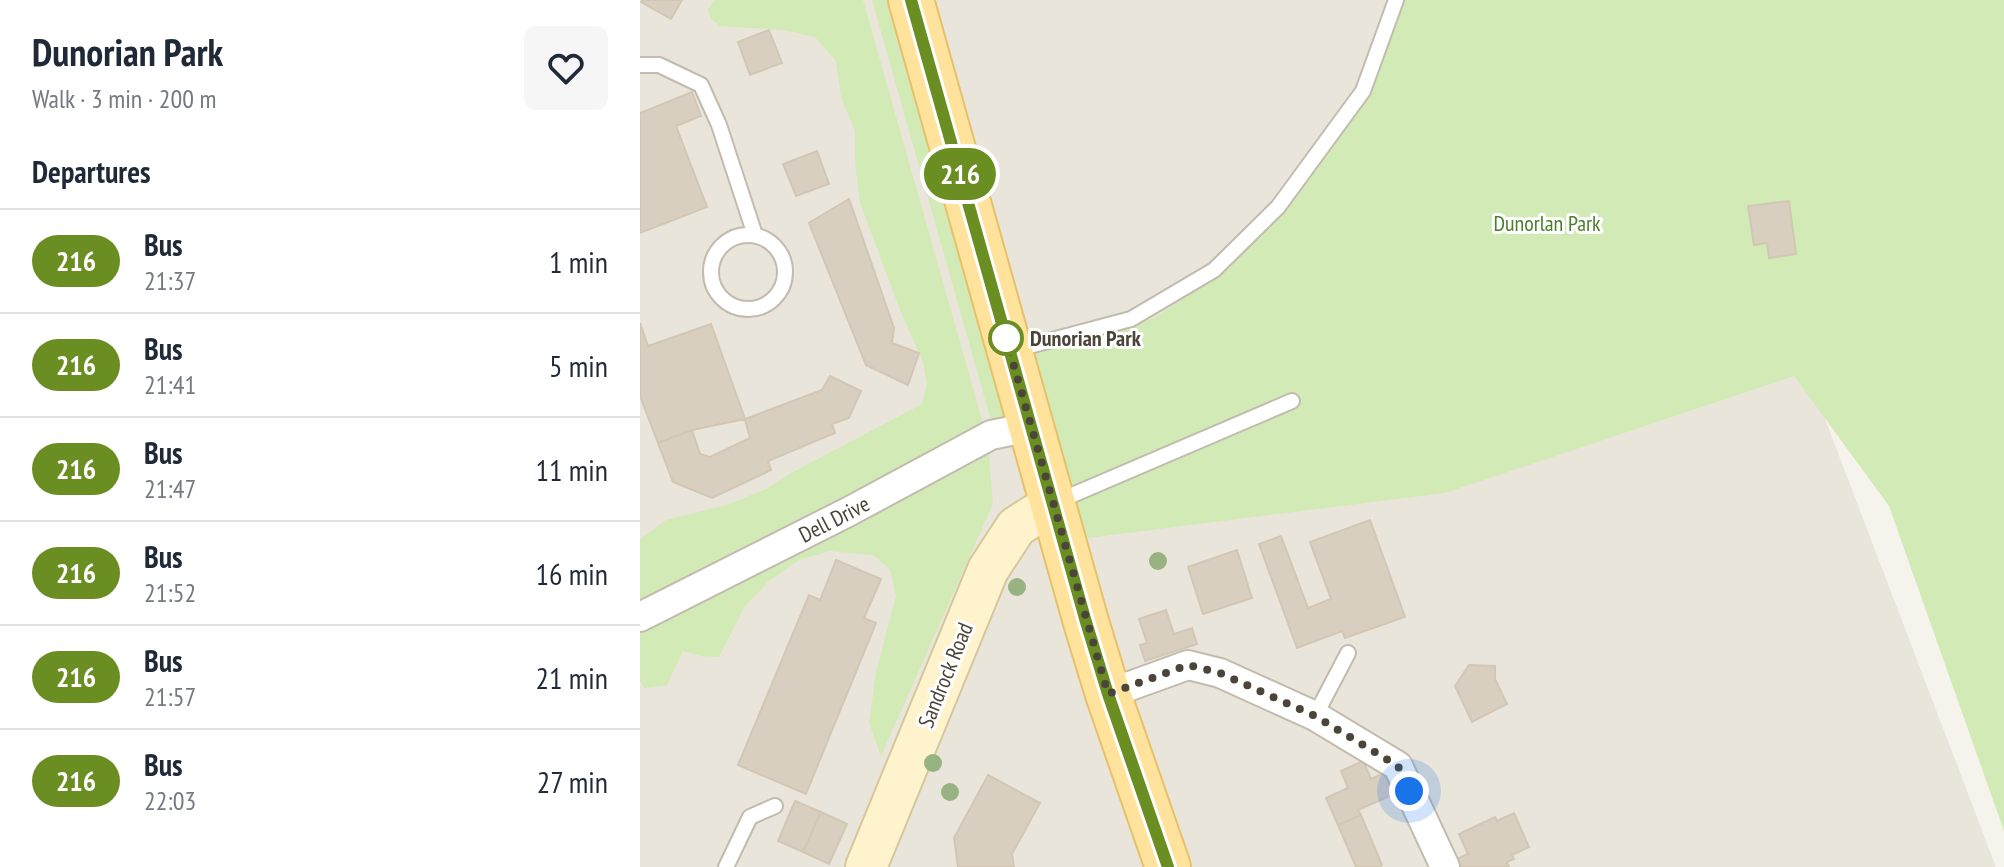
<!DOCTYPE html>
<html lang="en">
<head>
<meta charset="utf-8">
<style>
	:root { --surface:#fff; --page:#f6f6f7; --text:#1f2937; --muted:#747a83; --line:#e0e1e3 }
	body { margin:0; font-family:"PT Sans Narrow",sans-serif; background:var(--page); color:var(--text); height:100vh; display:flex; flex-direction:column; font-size:30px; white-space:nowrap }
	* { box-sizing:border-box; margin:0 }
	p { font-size:26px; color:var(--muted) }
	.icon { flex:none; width:44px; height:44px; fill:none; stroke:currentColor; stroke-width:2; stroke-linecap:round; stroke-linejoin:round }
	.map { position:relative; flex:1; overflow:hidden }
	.panel { display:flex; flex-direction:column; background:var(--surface); width:640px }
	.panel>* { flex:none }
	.badge { padding:0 16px; border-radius:26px; font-size:28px; line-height:52px }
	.you { position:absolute; width:40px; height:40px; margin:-20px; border:6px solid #fff; border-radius:50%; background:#1a73e8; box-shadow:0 0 0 12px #1a73e833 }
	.map>.badge { position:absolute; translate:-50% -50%; box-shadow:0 0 0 4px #fff }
	h2 { padding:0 32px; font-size:30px; line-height:72px }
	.round { display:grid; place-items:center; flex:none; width:84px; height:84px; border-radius:12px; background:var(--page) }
	.summary { display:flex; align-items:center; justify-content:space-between; height:136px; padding:0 32px }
	h1 { font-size:38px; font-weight:800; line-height:60px }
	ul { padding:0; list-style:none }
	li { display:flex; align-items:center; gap:24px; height:104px; padding:0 32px; border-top:2px solid var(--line) }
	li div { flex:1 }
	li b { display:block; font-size:30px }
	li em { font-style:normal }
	li .badge { min-width:88px; font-weight:700; text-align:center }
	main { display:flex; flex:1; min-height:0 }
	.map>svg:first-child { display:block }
	.residential { fill:#eae5da }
	.green { fill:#d2eab5 }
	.building { fill:#d8cfc1; stroke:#d3c7b4; stroke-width:2 }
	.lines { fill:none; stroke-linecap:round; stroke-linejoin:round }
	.lane-casing { stroke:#c2bbae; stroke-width:18 }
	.street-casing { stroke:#c2bbae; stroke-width:32 }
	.secondary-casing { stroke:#d6c79b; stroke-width:44 }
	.primary-casing { stroke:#e6c16a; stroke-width:48 }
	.lane { stroke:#fff; stroke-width:14 }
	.street { stroke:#fff; stroke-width:28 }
	.secondary { stroke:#fff3cd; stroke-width:40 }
	.primary { stroke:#ffe39c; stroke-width:44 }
	.tree { fill:#97b381 }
	.line-casing { stroke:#fff; stroke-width:18 }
	.line { stroke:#6b8e23; stroke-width:12 }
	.walk { stroke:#4b4439; stroke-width:8; stroke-dasharray:0 14.4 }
	.stop-dot { fill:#fff; stroke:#6b8e23; stroke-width:4 }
	.labels { text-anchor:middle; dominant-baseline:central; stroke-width:6; stroke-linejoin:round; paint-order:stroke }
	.park-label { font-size:22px; fill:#4a7f2a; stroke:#fff }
	.stop-label { font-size:22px; font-weight:bold; fill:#4b4439; stroke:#fff; text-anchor:start }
	.street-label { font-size:22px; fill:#4b4439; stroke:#fff }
</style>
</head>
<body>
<main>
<section class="panel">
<div class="summary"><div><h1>Dunorian Park</h1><p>Walk · 3 min · 200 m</p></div><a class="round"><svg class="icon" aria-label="heart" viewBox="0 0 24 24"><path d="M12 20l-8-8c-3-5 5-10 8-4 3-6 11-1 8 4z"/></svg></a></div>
<h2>Departures</h2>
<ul>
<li><span class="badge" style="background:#6b8e23;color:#fff">216</span><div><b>Bus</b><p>21:37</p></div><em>1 min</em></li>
<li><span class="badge" style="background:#6b8e23;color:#fff">216</span><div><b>Bus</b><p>21:41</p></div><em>5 min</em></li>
<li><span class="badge" style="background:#6b8e23;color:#fff">216</span><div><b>Bus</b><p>21:47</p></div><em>11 min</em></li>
<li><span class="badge" style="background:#6b8e23;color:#fff">216</span><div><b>Bus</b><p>21:52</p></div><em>16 min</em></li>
<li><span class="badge" style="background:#6b8e23;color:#fff">216</span><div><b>Bus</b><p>21:57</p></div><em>21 min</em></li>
<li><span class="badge" style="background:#6b8e23;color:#fff">216</span><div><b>Bus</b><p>22:03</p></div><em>27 min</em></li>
</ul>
</section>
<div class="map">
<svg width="1364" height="867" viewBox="0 0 1364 867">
	<rect width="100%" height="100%" fill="#f6f3ec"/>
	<path class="residential" d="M 0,0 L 1054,0 L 1116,238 L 1356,867 L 0,867 Z"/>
	<path class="green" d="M 74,0 L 223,0 L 348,441 L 353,504 L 241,756 L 229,723 L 236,672 L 256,596 L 250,570 L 233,555 L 190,551 L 159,560 L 128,582 L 105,606 L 79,657 L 60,656 L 43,651 L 27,685 L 4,688 L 0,681 L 0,539 L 26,520 L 90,504 L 128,488 L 153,472 L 282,404 L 287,384 L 283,362 L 262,315 L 220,203 L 215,163 L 215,131 L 201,97 L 196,61 L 175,37 L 144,30 L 80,26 L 71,19 L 68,10 Z
		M 232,0 L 251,0 L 374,427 L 354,431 Z
		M 758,0 L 1364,0 L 1364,831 L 1249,506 L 1154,376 L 805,493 L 440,539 L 386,357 L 514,318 L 576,277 L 705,128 L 753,25 Z"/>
	<path class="building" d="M 2,0 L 42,0 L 31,19 L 1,2 Z
		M 129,30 L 142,63 L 110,75 L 98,42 Z
		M 52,92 L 61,116 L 36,126 L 67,207 L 0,233 L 0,113 Z
		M 177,151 L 189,184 L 156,196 L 143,164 Z
		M 209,199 L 254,328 L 252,343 L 279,353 L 268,385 L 226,365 L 169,223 Z
		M 1149,201 L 1156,254 L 1129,258 L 1127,243 L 1114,245 L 1108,206 Z
		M 0,323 L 8,346 L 71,324 L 105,419 L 52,430 L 18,443 L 0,396 Z
		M 190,376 L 221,391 L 209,418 L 192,424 L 195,433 L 128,461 L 131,470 L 72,498 L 33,482 L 18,443 L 52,430 L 60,454 L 70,457 L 110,438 L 105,419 L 182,390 Z
		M 730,520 L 765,617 L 705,638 L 702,631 L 657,648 L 619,544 L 641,536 L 668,608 L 691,599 L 670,542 Z
		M 597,550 L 612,598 L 563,614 L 548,567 Z
		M 196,560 L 241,579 L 224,618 L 236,623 L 166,794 L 98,765 L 169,595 L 180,600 Z
		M 526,610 L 534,634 L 552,628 L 557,644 L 505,661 L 500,645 L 507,643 L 499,619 Z
		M 829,665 L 855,666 L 855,679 L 867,704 L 832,722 L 815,686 Z
		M 723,761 L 731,779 L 744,773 L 754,794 L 718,810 L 721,815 L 698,825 L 686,798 L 708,788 L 701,771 Z
		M 348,775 L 400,803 L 372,854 L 374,867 L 318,867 L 314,838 Z
		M 155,801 L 181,812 L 163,852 L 138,841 Z
		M 181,812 L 207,824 L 189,864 L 163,852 Z
		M 874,813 L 889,847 L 872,855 L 874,859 L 867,862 L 869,867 L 812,867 L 810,862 L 828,854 L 819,834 L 855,817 L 857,821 Z
		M 721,815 L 742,865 L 738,867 L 716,867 L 698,825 Z"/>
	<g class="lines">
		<defs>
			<path id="lane" d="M 0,65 L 19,65 L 61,85 L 79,125 L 115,235
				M71 272a37 37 0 1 1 74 0a37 37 0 1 1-74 0Z
				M 374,350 L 491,319 L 574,270 L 638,207 L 723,91 L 756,0
				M 416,502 L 652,401
				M 675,716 L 708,653
				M 86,867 L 110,817 L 135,806"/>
			<path id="street" d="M 0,617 L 208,512 L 351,435 L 390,427
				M 468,694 L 548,665 L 580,673 L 675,716 L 758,766 L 805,867"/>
			<path id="secondary" d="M 226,867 L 348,570 L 376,527 L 412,504"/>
			<path id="primary" d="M 271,0 L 446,622 L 468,694 L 528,867"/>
		</defs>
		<use href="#lane" class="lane-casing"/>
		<use href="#street" class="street-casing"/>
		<use href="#secondary" class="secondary-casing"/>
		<use href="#primary" class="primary-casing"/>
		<use href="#lane" class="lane"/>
		<use href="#street" class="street"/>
		<use href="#secondary" class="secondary"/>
		<use href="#primary" class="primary"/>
	</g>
	<g class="tree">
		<circle cx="518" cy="561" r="9"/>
		<circle cx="377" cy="587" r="9"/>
		<circle cx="293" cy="763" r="9"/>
		<circle cx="310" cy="792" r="9"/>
	</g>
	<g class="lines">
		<defs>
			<path id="line" d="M 271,0 L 446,622 L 468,694 L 528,867"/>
		</defs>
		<use href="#line" class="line-casing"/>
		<use href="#line" class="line"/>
		<path class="walk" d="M 366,338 L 468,694 L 548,665 L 580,673 L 675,716 L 758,766 L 769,791"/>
	</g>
	<circle class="stop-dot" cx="366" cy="338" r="16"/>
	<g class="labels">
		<g class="park-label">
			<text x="907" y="223">Dunorlan Park</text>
		</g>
		<g class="stop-label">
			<text x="390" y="338">Dunorian Park</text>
		</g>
		<g class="street-label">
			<text transform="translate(194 519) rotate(-27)">Dell Drive</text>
			<text transform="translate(305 675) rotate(-68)">Sandrock Road</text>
		</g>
	</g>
</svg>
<div class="you" style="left:769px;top:791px"></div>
<b class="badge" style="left:320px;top:174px;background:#6b8e23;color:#fff">216</b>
</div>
</main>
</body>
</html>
